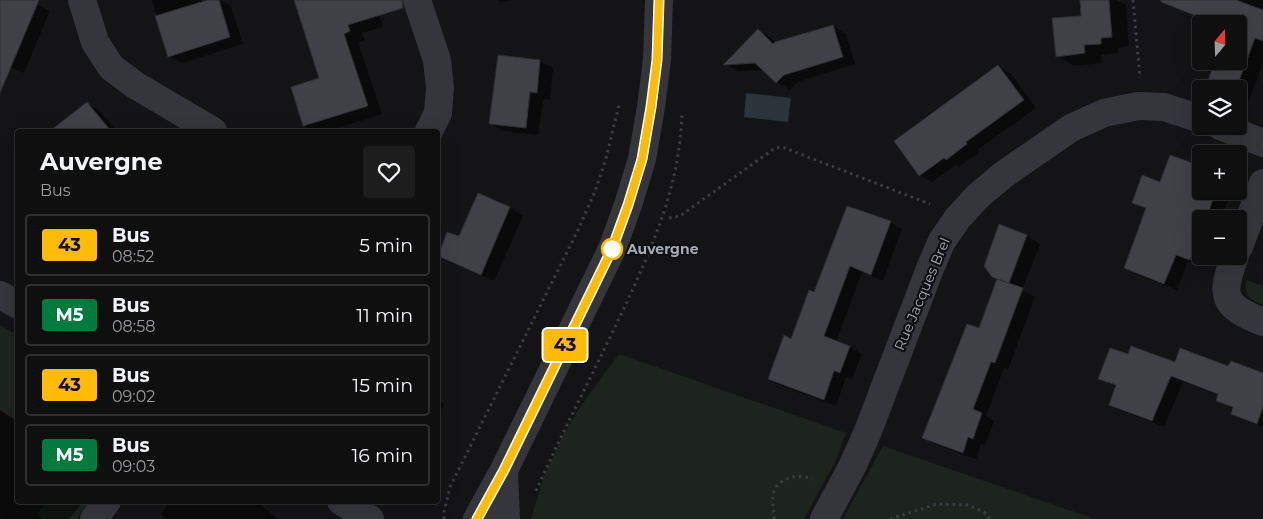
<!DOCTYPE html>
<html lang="fr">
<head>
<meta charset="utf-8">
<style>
	:root { --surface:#0f0f10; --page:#1d1d1e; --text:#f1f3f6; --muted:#9b9c9f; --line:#2f2f30 }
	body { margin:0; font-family:Montserrat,sans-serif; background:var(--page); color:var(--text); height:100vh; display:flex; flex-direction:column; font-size:19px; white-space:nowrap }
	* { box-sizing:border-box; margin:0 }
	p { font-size:16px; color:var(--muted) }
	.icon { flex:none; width:28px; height:28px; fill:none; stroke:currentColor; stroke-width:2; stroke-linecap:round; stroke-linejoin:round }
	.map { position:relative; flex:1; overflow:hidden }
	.side { position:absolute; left:15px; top:129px; width:425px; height:375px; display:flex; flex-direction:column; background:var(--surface); border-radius:5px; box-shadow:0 5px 20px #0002,0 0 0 1px var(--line) }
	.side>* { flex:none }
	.badge { padding:0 10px; border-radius:4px; font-size:18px; line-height:32px }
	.needle { width:32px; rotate:19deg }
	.fabs { position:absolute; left:1192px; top:15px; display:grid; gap:10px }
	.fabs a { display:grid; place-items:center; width:55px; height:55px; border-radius:5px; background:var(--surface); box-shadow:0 5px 20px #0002,0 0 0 1px var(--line); font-size:25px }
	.map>.badge { position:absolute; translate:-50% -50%; box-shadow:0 0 0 2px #fff }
	.round { display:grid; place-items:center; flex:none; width:52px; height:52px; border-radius:5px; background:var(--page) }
	.overview { display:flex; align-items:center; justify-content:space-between; height:85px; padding:0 25px }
	h1 { font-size:24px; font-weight:700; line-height:38px }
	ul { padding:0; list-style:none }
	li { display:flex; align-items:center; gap:15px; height:62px; margin:0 10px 8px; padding:0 15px; border:2px solid var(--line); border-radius:5px }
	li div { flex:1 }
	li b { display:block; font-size:19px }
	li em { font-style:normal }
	li .badge { min-width:55px; font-weight:700; text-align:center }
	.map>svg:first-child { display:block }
	.green { fill:#1c241d }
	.water { fill:#2a343a }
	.shadow { fill:#0007 }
	.building { fill:#404146; stroke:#2e2e32 }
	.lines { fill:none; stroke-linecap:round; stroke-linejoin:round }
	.path { stroke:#3b3d42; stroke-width:3; stroke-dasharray:2.5 4; stroke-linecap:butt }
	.minor { stroke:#35363b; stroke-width:28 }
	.line-casing { stroke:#fff; stroke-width:11 }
	.line { stroke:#ffbb06; stroke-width:8 }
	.stop-dot { fill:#fff; stroke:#ffbb06; stroke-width:2.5 }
	.labels { text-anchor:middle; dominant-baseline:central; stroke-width:4.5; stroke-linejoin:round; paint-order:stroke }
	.stop-label { font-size:14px; font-weight:bold; fill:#a5abb7; stroke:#0f0f11; text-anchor:start }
	.street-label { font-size:14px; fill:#a5abb7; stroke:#0f0f11 }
</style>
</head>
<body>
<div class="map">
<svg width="1263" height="519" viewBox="0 0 1263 519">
	<rect width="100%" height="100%" fill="#141416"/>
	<path class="green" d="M 1247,280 L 1263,286 L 1263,305 C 1250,300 1243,294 1247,280 Z
		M 0,325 L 17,335 L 17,422 L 0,410 Z
		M 619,354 L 846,433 L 835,462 L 804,519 L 531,519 L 543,479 L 562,437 L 580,407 Z
		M 883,446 L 1095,519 L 843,519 Z
		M 47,501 L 89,501 L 76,519 L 44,519 L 37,514 Z"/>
	<path class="water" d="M 746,93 L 791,98 L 788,122 L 744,117 Z"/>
	<path class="shadow" d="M 0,0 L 28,0 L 50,11 L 24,73 L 0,63 Z
		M 152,0 L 201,0 L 202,3 L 212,0 L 221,0 L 231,6 L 243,44 L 182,63 L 169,56 Z
		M 295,0 L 375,0 L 383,27 L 362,33 L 365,40 L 358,42 L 382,114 L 329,131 L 314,131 L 304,126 L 293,88 L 321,79 Z
		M 496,0 L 512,0 L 501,2 Z
		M 1081,0 L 1117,0 L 1126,5 L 1129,46 L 1118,48 L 1118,53 L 1101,55 L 1102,63 L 1074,66 L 1057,56 L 1082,17 Z
		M 1210,0 L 1263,0 L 1263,5 L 1261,11 L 1263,12 L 1263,63 L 1244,114 L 1239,112 L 1239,89 L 1207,89 L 1239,61 L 1239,24 L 1214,24 L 1203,17 Z
		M 833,26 L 846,34 L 855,64 L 797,82 L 790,90 L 777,82 L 764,70 L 738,71 L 725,64 L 758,30 L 771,38 L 776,43 Z
		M 540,61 L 553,68 L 550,99 L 543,99 L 538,135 L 503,131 L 490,123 Z
		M 998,67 L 1011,74 L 1036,108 L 977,150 L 979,152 L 959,167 L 956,165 L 932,182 L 919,175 Z
		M 88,104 L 100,111 L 117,131 L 65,131 L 60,125 Z
		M 1171,156 L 1201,168 L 1201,191 L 1231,191 L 1221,219 L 1201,219 L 1201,256 L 1207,256 L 1203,266 L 1188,261 L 1177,290 L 1137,275 L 1125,268 L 1147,210 L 1134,202 L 1161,183 Z
		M 478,195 L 510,208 L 523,216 L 494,281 L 451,263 L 438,255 L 459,238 Z
		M 890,222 L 902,229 L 883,281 L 862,272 L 836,342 L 850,347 L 862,354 L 852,379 L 846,377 L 836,406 L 781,386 L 769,379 L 792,340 L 815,294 Z
		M 1000,226 L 1027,236 L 1040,244 L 1022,290 L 1035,297 L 1008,370 L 1004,368 L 986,416 L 994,421 L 985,445 L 981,444 L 976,459 L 936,445 L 923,437 L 980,330 L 998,280 L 992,276 Z
		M 1128,356 L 1175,363 L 1229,368 L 1263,375 L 1263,427 L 1244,420 L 1232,414 L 1234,409 L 1217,400 L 1219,395 L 1183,382 L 1164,427 L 1122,411 L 1110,404 L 1117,387 L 1100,378 Z
		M 438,400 L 444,404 L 438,416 Z
		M 0,411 L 18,421 L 18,501 L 81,501 L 82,503 L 69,519 L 0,519 Z
		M 170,501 L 255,501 L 279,519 L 168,519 L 161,514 Z"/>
	<path class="building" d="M 0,0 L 39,0 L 0,93 Z
		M 208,0 L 219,0 L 230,37 L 168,57 L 155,16 Z
		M 294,0 L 402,0 L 403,8 L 348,25 L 350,31 L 344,34 L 368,106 L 303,126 L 291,87 L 319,78 Z
		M 1080,0 L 1109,0 L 1112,37 L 1101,38 L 1101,44 L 1084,45 L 1085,53 L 1056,57 L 1052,18 L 1081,16 Z
		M 1161,0 L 1236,0 L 1263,10 L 1263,41 L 1255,38 L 1236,89 L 1205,89 L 1215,61 L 1239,61 L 1239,24 L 1217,24 L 1161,2 Z
		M 833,25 L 843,57 L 784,75 L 776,83 L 755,63 L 723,65 L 758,29 L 773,44 L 775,42 Z
		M 498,55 L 540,60 L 537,93 L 530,92 L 526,128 L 489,124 Z
		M 998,65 L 1024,100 L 966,142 L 967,144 L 946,160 L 944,158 L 919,176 L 894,141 Z
		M 87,102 L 111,131 L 50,131 Z
		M 1170,155 L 1201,166 L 1201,191 L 1216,191 L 1206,219 L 1201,219 L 1201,231 L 1190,260 L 1176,255 L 1164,284 L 1124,268 L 1146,208 L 1132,203 L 1142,175 L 1160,182 Z
		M 478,193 L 510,207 L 481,275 L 438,256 L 447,232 L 459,236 Z
		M 847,206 L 891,221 L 871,275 L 850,266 L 824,336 L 850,346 L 840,373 L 834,371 L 824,400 L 768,379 L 784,335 L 791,339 L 809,290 L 814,292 Z
		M 999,224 L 1027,235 L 1009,283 L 992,277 L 984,266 Z
		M 997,279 L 1023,288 L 995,363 L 991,362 L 973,409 L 982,413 L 973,439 L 968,437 L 963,453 L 922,438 L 967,324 L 979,328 Z
		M 1131,346 L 1175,362 L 1180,348 L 1228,366 L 1231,361 L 1263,373 L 1263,407 L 1257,424 L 1231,414 L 1233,407 L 1216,401 L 1218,394 L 1171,376 L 1152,421 L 1109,405 L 1116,385 L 1098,379 L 1110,348 L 1128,354 Z"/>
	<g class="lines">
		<path class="path" d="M 1133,0 L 1140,78
			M 669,218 L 680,216 L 775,148 L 782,147 L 930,204
			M 536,491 C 564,428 596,368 625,306 C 645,263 665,218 675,171 C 679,153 681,133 682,115
			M 444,519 L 444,512 L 450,487 L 579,228 L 595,191 L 605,162 L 619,105
			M 774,519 C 774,511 772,503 773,495 C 776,478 798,473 812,479
			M 890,519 L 937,504 L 967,505 L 984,512 L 990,519"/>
		<path class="minor" d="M 82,0 L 95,42 L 111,67 L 135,85 L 213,131
			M 417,0 L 437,60 L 440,88 L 438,113 L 429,131
			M 1220,126 L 1263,143
			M 1239,247 L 1263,183
			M 1235,256 C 1220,296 1222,306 1263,322
			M 0,295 L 18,305
			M 504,471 L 506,519
			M 341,501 L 370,519
			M 94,519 L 107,501
			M 477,519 L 504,470 L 612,249 L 628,205 L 642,159 L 651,107 L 657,60 L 659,0
			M 824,519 L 853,465 L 868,431 L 931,266 L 942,241 L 957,219 L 978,196 L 1003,175 L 1071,128 L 1104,113 L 1138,106 L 1164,107 L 1201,119"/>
	</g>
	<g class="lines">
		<defs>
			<path id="line" d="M 477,519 L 504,470 L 612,249 L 628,205 L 642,159 L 651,107 L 657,60 L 659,0"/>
		</defs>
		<use href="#line" class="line-casing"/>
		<use href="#line" class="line"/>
	</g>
	<circle class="stop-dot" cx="612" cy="249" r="10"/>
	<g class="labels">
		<g class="stop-label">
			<text x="627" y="249">Auvergne</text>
		</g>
		<g class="street-label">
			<text transform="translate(922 294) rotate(-67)">Rue Jacques Brel</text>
		</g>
	</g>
</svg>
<div class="fabs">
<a><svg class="needle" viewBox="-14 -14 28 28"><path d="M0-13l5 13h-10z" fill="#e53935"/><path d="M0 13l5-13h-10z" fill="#9b9c9f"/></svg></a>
<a><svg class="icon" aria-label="layers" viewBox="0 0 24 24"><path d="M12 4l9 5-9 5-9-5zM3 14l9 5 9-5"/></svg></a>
<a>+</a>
<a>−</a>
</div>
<b class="badge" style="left:565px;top:345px;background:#ffbb06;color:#111">43</b>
<section class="side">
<div class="overview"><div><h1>Auvergne</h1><p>Bus</p></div><a class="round"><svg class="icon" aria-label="heart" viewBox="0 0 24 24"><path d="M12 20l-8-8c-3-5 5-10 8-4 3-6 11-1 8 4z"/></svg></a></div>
<ul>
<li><span class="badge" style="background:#ffbb06;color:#111">43</span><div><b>Bus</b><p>08:52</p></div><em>5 min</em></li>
<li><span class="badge" style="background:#007b3d;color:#fff">M5</span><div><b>Bus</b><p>08:58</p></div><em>11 min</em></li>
<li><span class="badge" style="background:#ffbb06;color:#111">43</span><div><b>Bus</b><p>09:02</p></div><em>15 min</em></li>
<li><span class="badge" style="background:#007b3d;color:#fff">M5</span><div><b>Bus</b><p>09:03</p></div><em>16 min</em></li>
</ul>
</section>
</div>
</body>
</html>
